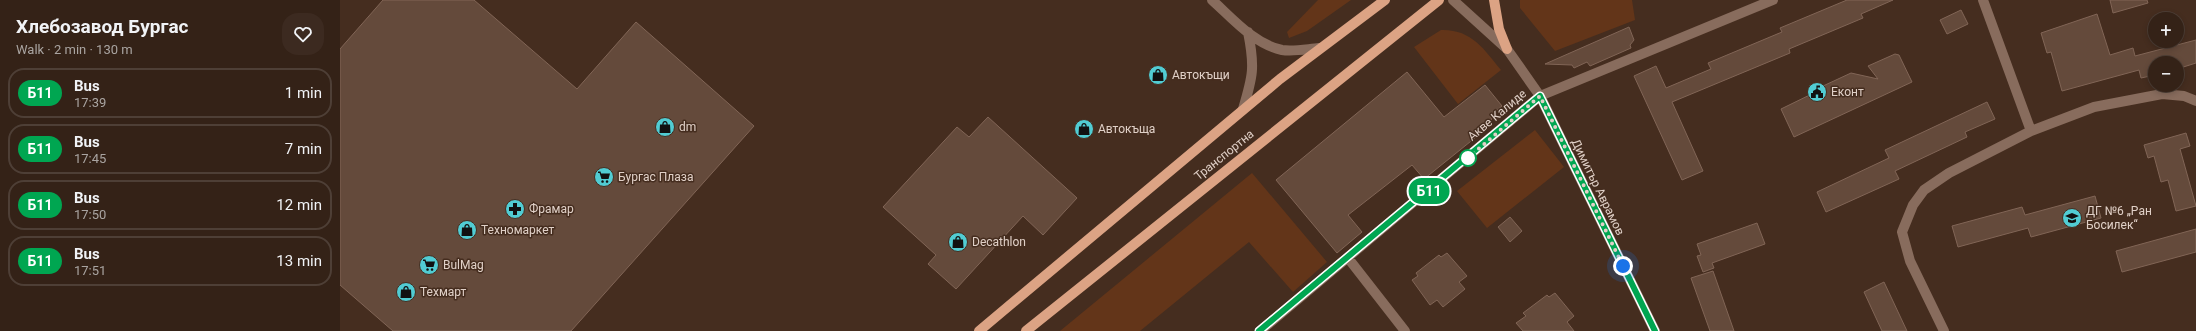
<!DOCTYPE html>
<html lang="en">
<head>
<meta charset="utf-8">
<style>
	:root { --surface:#342217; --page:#3c2a20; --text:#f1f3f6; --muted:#a9a4a1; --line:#4e3f36 }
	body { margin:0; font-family:Roboto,sans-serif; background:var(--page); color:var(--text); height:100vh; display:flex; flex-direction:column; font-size:15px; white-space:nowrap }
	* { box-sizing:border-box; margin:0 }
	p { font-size:13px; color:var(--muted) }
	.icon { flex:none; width:22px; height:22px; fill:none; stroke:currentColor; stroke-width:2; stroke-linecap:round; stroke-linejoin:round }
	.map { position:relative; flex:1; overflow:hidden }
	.panel { display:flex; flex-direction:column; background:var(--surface); width:340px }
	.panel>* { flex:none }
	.badge { padding:0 8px; border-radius:13px; font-size:14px; line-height:26px }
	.controls { position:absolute; left:1808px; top:12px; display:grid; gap:8px }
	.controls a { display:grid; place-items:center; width:36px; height:36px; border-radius:50%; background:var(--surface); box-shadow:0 2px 6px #0003,0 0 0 1px var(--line); font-size:20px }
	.you { position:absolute; width:20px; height:20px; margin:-10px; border:3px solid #fff; border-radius:50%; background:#1a73e8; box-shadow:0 0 0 6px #1a73e833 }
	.map>.badge { position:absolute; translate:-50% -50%; box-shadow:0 0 0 2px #fff }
	.round { display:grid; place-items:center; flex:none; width:42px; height:42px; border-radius:16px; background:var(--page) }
	.headline { display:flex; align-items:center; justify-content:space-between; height:68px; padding:0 16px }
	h1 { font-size:19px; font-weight:700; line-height:30px }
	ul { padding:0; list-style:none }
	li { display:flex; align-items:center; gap:12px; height:50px; margin:0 8px 6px; padding:0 8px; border:2px solid var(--line); border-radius:16px }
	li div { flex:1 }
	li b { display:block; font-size:15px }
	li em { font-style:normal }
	li .badge { min-width:44px; font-weight:700; text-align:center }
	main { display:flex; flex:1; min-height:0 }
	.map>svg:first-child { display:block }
	.green { fill:#633519 }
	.building { fill:#644a3b; stroke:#816556 }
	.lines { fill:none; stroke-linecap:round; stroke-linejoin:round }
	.minor { stroke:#886c5d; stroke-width:10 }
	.major { stroke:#dca384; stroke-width:10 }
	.line-casing { stroke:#fff; stroke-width:9 }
	.line { stroke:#00a651; stroke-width:6 }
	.walk { stroke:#e0d0c7; stroke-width:4; stroke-dasharray:0 7.2 }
	.stop-dot { fill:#fff; stroke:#00a651; stroke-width:2 }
	.labels { text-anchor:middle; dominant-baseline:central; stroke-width:3; stroke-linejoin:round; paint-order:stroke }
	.poi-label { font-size:12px; fill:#e0d0c7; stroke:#452d1f; text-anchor:start }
	.street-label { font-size:12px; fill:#e0d0c7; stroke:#452d1f }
</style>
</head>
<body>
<main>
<section class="panel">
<div class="headline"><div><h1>Хлебозавод Бургас</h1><p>Walk · 2 min · 130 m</p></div><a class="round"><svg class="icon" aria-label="heart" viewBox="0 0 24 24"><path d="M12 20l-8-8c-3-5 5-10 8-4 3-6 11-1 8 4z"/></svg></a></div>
<ul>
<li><span class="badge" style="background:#00a651;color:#fff">Б11</span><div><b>Bus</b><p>17:39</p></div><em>1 min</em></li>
<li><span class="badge" style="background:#00a651;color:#fff">Б11</span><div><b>Bus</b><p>17:45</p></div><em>7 min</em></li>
<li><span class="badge" style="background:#00a651;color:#fff">Б11</span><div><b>Bus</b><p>17:50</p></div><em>12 min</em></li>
<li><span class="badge" style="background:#00a651;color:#fff">Б11</span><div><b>Bus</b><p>17:51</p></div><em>13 min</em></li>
</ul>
</section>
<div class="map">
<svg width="1856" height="331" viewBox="0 0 1856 331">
	<rect width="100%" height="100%" fill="#452d1f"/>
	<path class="green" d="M 978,0 L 1011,0 L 967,31 L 949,38 L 947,32 Z
		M 1180,0 L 1292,0 L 1295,20 L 1215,51 L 1180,8 Z
		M 1101,30 C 1131,29 1144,49 1161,70 L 1118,104 L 1074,47 Z
		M 1195,130 L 1224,167 L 1147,228 L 1117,191 Z
		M 912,173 L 987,262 L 953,292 L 909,242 L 800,331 L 720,331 Z"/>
	<path class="building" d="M 43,0 L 134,0 L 237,89 L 296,22 L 414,126 L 231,331 L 53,331 L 0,285 L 0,49 Z
		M 1507,0 L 1553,0 L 1521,14 L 1523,18 L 1449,49 L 1450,53 L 1332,102 L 1363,171 L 1342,180 L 1294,76 L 1316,66 L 1326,88 L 1371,69 L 1368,63 L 1442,32 L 1440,28 Z
		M 1770,0 L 1807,0 L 1808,3 L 1773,13 Z
		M 1621,10 L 1628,24 L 1607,34 L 1600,20 Z
		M 1757,14 L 1770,55 L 1793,48 L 1795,56 L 1856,40 L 1856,63 L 1837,69 L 1837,63 L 1815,63 L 1815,75 L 1801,78 L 1799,70 L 1722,91 L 1711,52 L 1707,53 L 1701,33 Z
		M 1289,27 L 1294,40 L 1290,45 L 1291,48 L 1250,66 L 1247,62 L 1234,68 L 1232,65 L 1205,64 Z
		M 1555,54 L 1559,55 L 1572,82 L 1454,137 L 1441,109 L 1484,88 L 1483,86 L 1511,73 L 1538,79 L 1528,66 Z
		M 1067,72 L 1104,117 L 1145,85 L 1162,106 L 1150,116 L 1152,119 L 1144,126 L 1146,129 L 1084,179 L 1072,165 L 1008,215 L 1022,232 L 997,253 L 936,180 Z
		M 1647,102 L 1655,119 L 1625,132 L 1627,137 L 1555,171 L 1559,179 L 1486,212 L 1477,192 L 1549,158 L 1545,150 Z
		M 648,117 L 737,198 L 703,235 L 683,216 L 616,289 L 588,264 L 596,255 L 543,207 L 617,127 L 629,137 Z
		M 1846,133 L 1850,146 L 1840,149 L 1856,206 L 1836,211 L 1828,180 L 1821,182 L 1814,156 L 1808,158 L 1804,145 Z
		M 1755,196 L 1761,218 L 1691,237 L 1688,228 L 1618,247 L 1612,226 L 1682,207 L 1685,215 Z
		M 1170,217 L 1182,231 L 1170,242 L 1158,227 Z
		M 1417,223 L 1425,244 L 1372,263 L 1374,268 L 1363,272 L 1357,256 L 1361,255 L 1357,244 Z
		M 1856,229 L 1856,252 L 1782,272 L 1776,251 Z
		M 1107,253 L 1127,276 L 1119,282 L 1125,289 L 1103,307 L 1097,300 L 1090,305 L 1072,280 L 1078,276 L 1076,273 L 1099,255 L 1101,257 Z
		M 1373,271 L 1394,331 L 1370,331 L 1351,278 Z
		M 1544,282 L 1567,331 L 1542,331 L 1524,292 Z
		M 1215,293 L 1234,316 L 1227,322 L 1234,331 L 1183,331 L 1176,323 L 1186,316 L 1183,313 L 1207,295 L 1209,297 Z"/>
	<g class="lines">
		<path class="minor" d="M 872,0 C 892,18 914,44 942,50 C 953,52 967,49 979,48
			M 1113,0 L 1167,49 L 1200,96 L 1315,331
			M 1643,0 L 1691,131
			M 903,109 C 913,76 915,67 908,32
			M 1008,258 L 1065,331
			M 920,331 L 1200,96 L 1433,0
			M 1604,331 L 1570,261 L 1562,232 L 1573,205 L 1584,190 L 1609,173 L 1691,131 L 1754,107 L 1822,94 L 1844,96 L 1856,101"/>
		<path class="major" d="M 1154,0 L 1159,29 L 1167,49
			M 639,331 L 940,79 L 1045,0
			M 686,331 L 1099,0"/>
	</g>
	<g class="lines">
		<defs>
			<path id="line" d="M 919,331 L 1200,96 L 1315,331"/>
		</defs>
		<use href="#line" class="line-casing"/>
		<use href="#line" class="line"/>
		<path class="walk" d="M 1128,158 L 1200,96 L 1283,266"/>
	</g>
	<defs>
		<symbol id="shop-disc" viewBox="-11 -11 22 22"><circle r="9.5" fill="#51ccd3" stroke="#452d1f"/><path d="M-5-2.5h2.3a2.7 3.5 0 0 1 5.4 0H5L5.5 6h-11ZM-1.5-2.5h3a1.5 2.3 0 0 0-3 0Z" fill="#111"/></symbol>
		<symbol id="civic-disc" viewBox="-11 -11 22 22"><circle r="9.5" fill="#51ccd3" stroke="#452d1f"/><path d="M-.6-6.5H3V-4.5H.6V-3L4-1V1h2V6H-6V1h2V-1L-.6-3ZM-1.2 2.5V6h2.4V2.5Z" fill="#111"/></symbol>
		<symbol id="supermarket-disc" viewBox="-11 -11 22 22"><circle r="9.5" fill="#51ccd3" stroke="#452d1f"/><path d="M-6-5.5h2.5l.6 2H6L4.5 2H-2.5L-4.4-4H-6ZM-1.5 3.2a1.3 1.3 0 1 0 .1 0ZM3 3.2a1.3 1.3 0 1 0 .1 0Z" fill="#111"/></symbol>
		<symbol id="pharmacy-disc" viewBox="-11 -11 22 22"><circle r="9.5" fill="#51ccd3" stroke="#452d1f"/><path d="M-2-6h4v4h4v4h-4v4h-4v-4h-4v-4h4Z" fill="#111"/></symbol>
		<symbol id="school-disc" viewBox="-11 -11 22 22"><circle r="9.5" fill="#51ccd3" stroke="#452d1f"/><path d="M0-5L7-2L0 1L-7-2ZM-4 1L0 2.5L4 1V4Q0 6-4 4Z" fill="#111"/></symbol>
	</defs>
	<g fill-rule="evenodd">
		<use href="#shop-disc" x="807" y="64" width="22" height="22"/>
		<use href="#civic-disc" x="1466" y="81" width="22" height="22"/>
		<use href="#shop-disc" x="314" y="116" width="22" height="22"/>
		<use href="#shop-disc" x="733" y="118" width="22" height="22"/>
		<use href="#supermarket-disc" x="253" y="166" width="22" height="22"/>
		<use href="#pharmacy-disc" x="164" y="198" width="22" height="22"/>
		<use href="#school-disc" x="1721" y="207" width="22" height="22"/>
		<use href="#shop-disc" x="116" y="219" width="22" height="22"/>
		<use href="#shop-disc" x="607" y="231" width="22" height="22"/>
		<use href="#supermarket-disc" x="78" y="254" width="22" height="22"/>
		<use href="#shop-disc" x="55" y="281" width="22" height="22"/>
	</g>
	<circle class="stop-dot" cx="1128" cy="158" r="8"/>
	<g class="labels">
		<g class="poi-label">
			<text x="832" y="75">Автокъщи</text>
			<text x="1491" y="92">Еконт</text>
			<text x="339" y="127">dm</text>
			<text x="758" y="129">Автокъща</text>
			<text x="278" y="177">Бургас Плаза</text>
			<text x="189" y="209">Фрамар</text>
			<text x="1746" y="211">ДГ №6 „Ран<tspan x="1746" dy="14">Босилек“</tspan></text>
			<text x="141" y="230">Техномаркет</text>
			<text x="632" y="242">Decathlon</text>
			<text x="103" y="265">BulMag</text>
			<text x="80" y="292">Техмарт</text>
		</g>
		<g class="street-label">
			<text transform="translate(1157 115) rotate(-40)">Акве Калиде</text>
			<text transform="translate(884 155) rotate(-39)">Транспортна</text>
			<text transform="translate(1258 187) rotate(64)">Димитър Аврамов</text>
		</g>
	</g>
</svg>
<div class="controls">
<a>+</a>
<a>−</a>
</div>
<div class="you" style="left:1283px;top:266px"></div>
<b class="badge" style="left:1089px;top:191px;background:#00a651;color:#fff">Б11</b>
</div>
</main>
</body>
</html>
